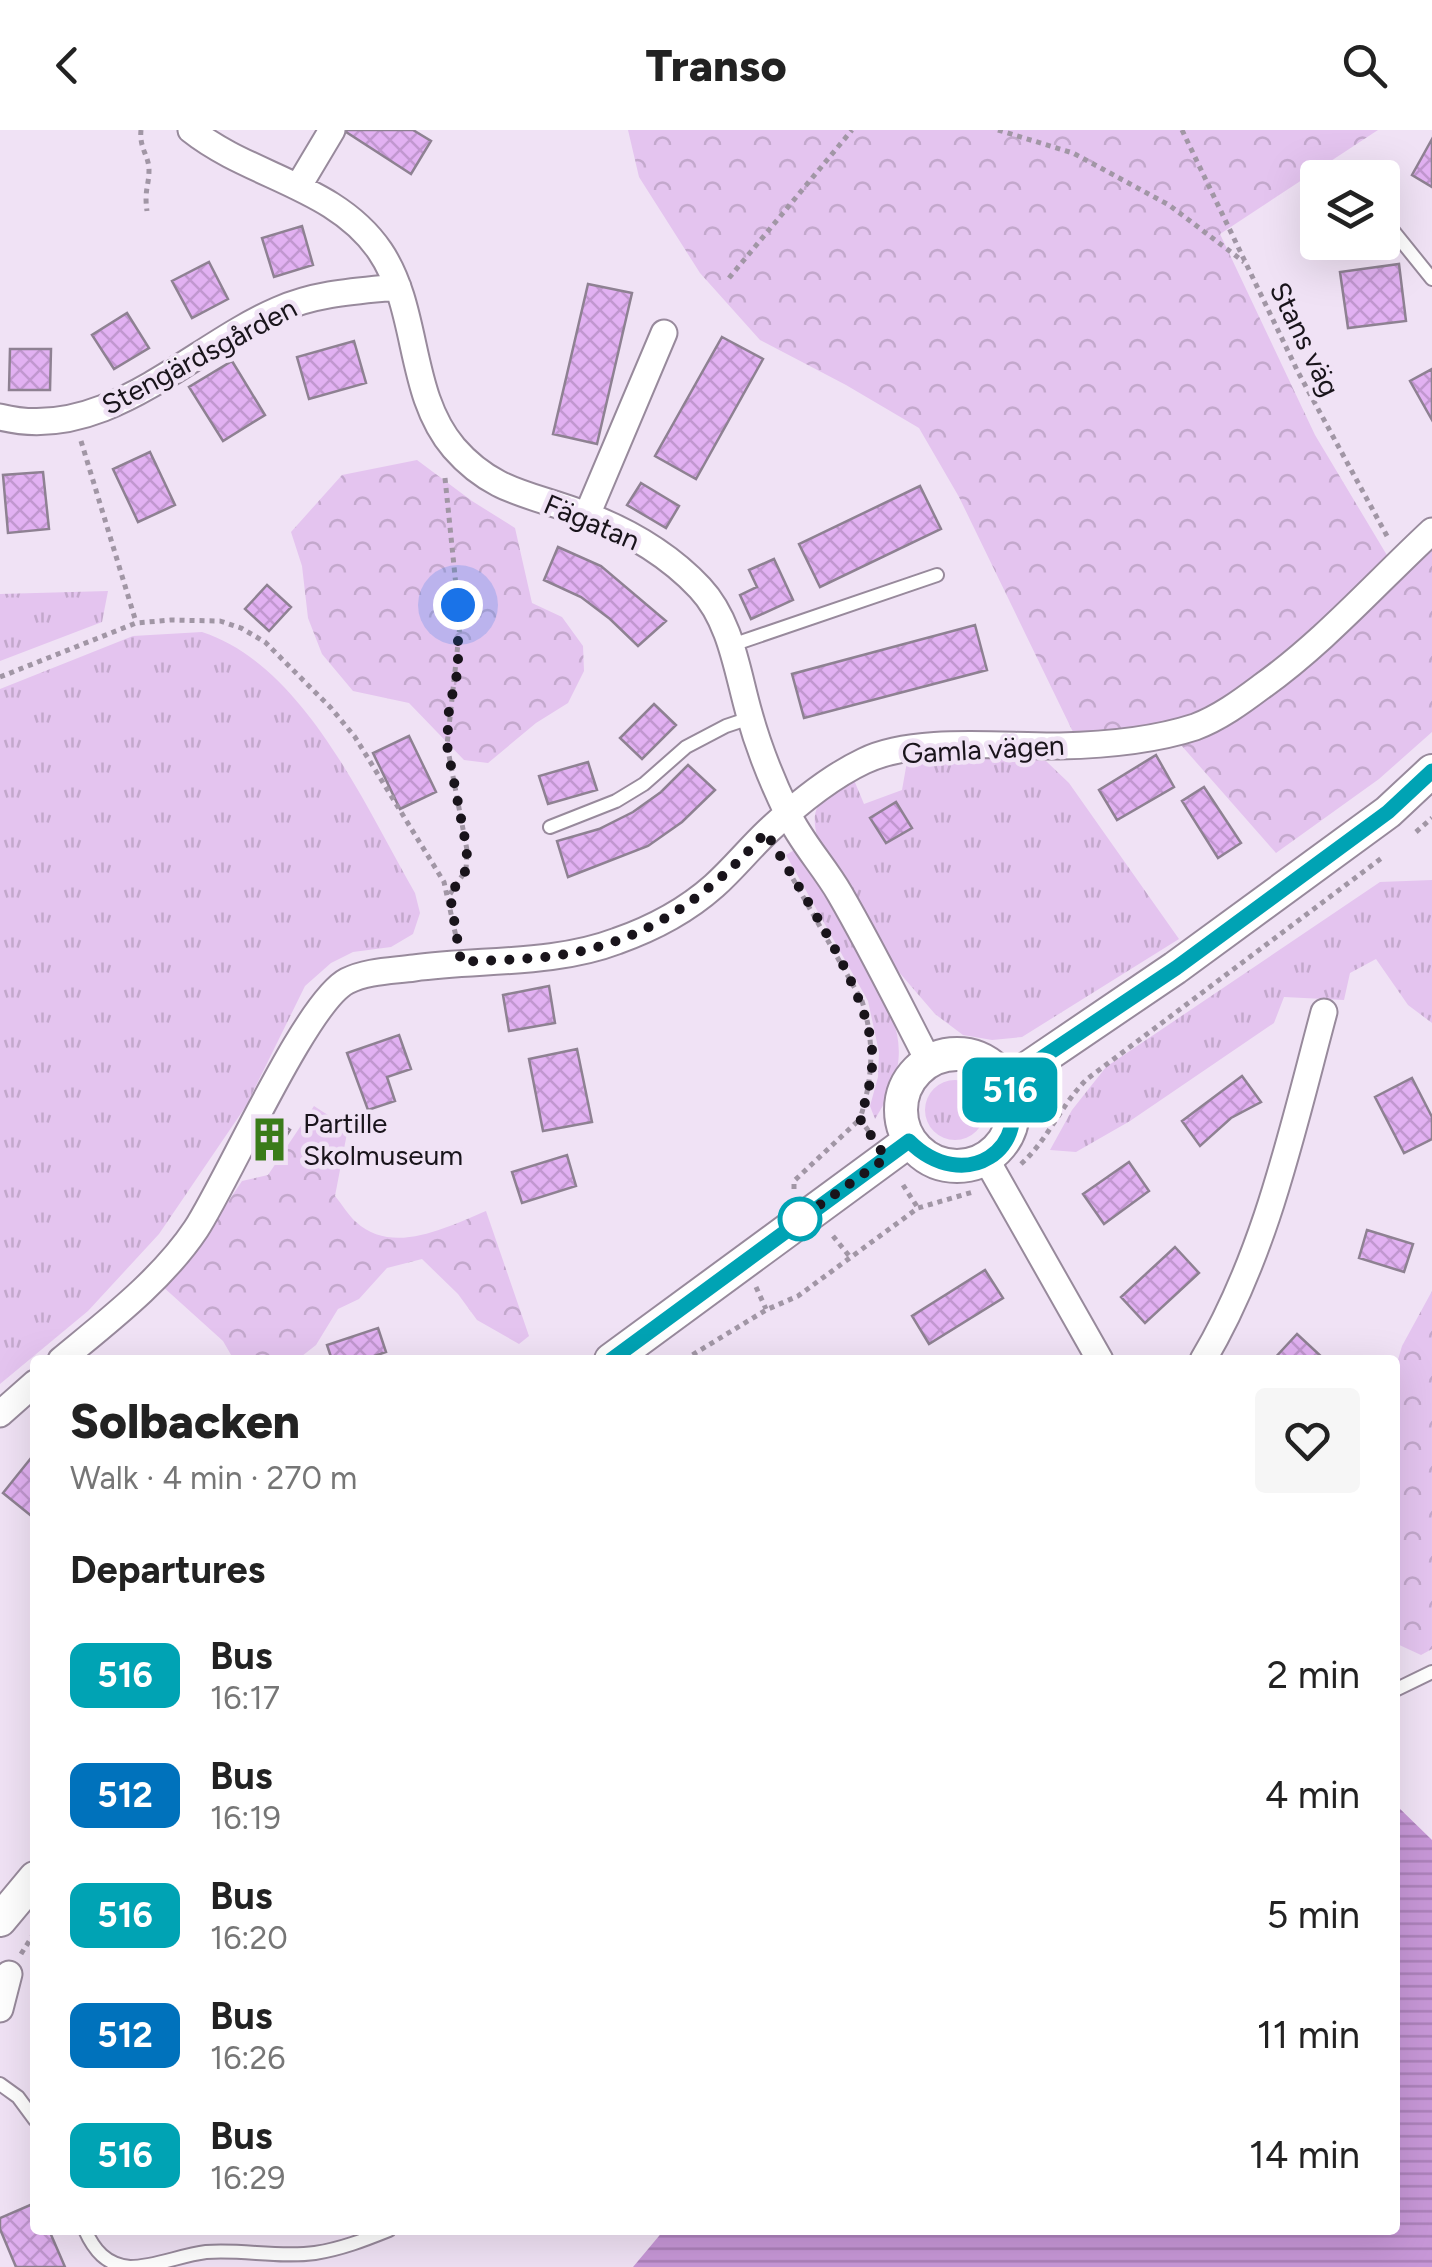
<!DOCTYPE html>
<html lang="en">
<head>
<meta charset="utf-8">
<style>
	:root { --surface:#fff; --page:#f6f6f6; --text:#222; --muted:#767676 }
	body { margin:0; font-family:Figtree,sans-serif; background:var(--page); color:var(--text); height:100vh; display:flex; flex-direction:column; font-size:38px; white-space:nowrap }
	* { box-sizing:border-box; margin:0 }
	p { font-size:32px; color:var(--muted) }
	.icon { flex:none; width:55px; height:55px; fill:none; stroke:currentColor; stroke-width:2; stroke-linecap:round; stroke-linejoin:round }
	.map { position:relative; flex:1; overflow:hidden }
	.details { position:absolute; left:30px; top:1225px; width:1370px; height:880px; display:flex; flex-direction:column; background:var(--surface); border-radius:10px; box-shadow:0 10px 40px #0002 }
	.details>* { flex:none }
	.badge { padding:0 20px; border-radius:15px; font-size:35px; line-height:65px }
	.fabs { position:absolute; left:1300px; top:30px; display:grid; gap:20px }
	.fabs a { display:grid; place-items:center; width:100px; height:100px; border-radius:10px; background:var(--surface); box-shadow:0 10px 40px #0002; font-size:50px }
	.you { position:absolute; width:50px; height:50px; margin:-25px; border:8px solid #fff; border-radius:50%; background:#1a73e8; box-shadow:0 0 0 15px #1a73e833 }
	.map>.badge { position:absolute; translate:-50% -50%; box-shadow:0 0 0 5px #fff }
	h2 { padding:0 40px; font-size:38px; line-height:90px }
	.round { display:grid; place-items:center; flex:none; width:105px; height:105px; border-radius:10px; background:var(--page) }
	.overview { display:flex; align-items:center; justify-content:space-between; height:170px; padding:0 40px }
	h1 { font-size:48px; font-weight:800; line-height:75px }
	ul { padding:0; list-style:none }
	li { display:flex; align-items:center; gap:30px; height:120px; padding:0 40px }
	li div { flex:1 }
	li b { display:block; font-size:38px }
	li em { font-style:normal }
	li .badge { min-width:110px; font-weight:700; text-align:center }
	header { display:flex; justify-content:space-between; align-items:center; height:130px; padding:0 40px; background:var(--surface); font-size:45px; font-weight:800 }
	.map>svg:first-child { display:block }
	.grass { fill:url(#grass-tufts) }
	.forest { fill:url(#forest-crowns) }
	.water { fill:url(#water-rules) }
	.building { fill:url(#building-cross-hatch); stroke:#8e8192; stroke-width:2.5 }
	.lines { fill:none; stroke-linecap:round; stroke-linejoin:round }
	.service-casing { stroke:#988a9c; stroke-width:16 }
	.minor-casing { stroke:#988a9c; stroke-width:29 }
	.tertiary-casing { stroke:#988a9c; stroke-width:36 }
	.path { stroke:#a196a5; stroke-width:5; stroke-dasharray:5 5; stroke-linecap:butt }
	.service { stroke:#fff; stroke-width:12 }
	.minor { stroke:#fff; stroke-width:25 }
	.tertiary { stroke:#fff; stroke-width:32 }
	.line-casing { stroke:#fff; stroke-width:22 }
	.line { stroke:#00a3b4; stroke-width:15 }
	.walk { stroke:#19141b; stroke-width:10; stroke-dasharray:0 18 }
	.stop-dot { fill:#fff; stroke:#00a3b4; stroke-width:5 }
	.labels { text-anchor:middle; dominant-baseline:central; stroke-width:9; stroke-linejoin:round; paint-order:stroke }
	.street-label { font-size:28px; fill:#19141b; stroke:#f0e2f5 }
	.poi-label { font-size:28px; fill:#19141b; stroke:#f0e2f5; text-anchor:start }
</style>
</head>
<body>
<header><svg class="icon" aria-label="back" viewBox="0 0 24 24"><path d="M15 5l-7 7 7 7"/></svg>Transo<svg class="icon" aria-label="search" viewBox="0 0 24 24"><circle cx="10" cy="10" r="6"/><path d="M15 15l6 6"/></svg></header>
<div class="map">
<svg width="1432" height="2137" viewBox="0 0 1432 2137">
	<defs>
		<pattern id="grass-tufts" width="24" height="20" patternUnits="userSpaceOnUse" patternTransform="scale(2.5)"><rect width="24" height="20" fill="#e4c4ef"/><path d="M3 7l-1-3M5 7V3M7 7l1-3M15 17l-1-3M17 17v-4M19 17l1-3" fill="none" stroke="#c3a8cc"/></pattern>
		<pattern id="forest-crowns" width="20" height="18" patternUnits="userSpaceOnUse" patternTransform="scale(2.5)"><rect width="20" height="18" fill="#e4c4ef"/><path d="M2 6a3 3 0 1 1 6 0M12 15a3 3 0 1 1 6 0" fill="none" stroke="#c3a8cc"/></pattern>
		<pattern id="water-rules" width="6" height="5" patternUnits="userSpaceOnUse" patternTransform="scale(2.5)"><rect width="6" height="5" fill="#c797d7"/><path d="M0 2.5h6" fill="none" stroke="#aa81b8"/></pattern>
		<pattern id="building-cross-hatch" width="8" height="8" patternUnits="userSpaceOnUse" patternTransform="scale(2.5)"><rect width="8" height="8" fill="#e2b1f2"/><path d="M0 0l8 8M0 8l8-8" fill="none" stroke="#c197cf"/></pattern>
	</defs>
	<rect width="100%" height="100%" fill="#f0e2f5"/>
	<path class="grass" d="M 108,461 L 102,492 L 0,531 L 0,464 Z
		M 202,502 C 304,535 365,676 415,763 L 420,783 L 413,804 L 391,817 L 353,822 L 331,833 L 305,856 L 246,976 L 159,1104 L 88,1181 L 0,1254 L 0,559 L 133,506 Z
		M 1024,625 L 1046,631 L 1069,653 L 1179,809 L 1022,907 L 992,910 L 963,905 L 935,884 L 898,841 L 817,706 C 808,670 827,668 854,650 L 864,674 L 902,660 L 908,626 Z
		M 796,719 L 806,729 C 824,760 842,792 860,824 C 895,887 919,921 875,989 L 870,976 L 878,947 L 879,922 L 868,871 L 786,725 Z
		M 1432,750 L 1432,893 L 1408,875 L 1376,829 L 1350,843 L 1344,870 L 1284,867 L 1274,893 L 1130,991 L 1076,1022 L 1050,1020 L 1072,980 L 1106,937 L 1380,752 Z
		M925 980a30 30 0 1 1 60 0a30 30 0 1 1-60 0Z"/>
	<path class="forest" d="M 628,0 L 1378,0 L 1220,104 L 1315,305 L 1397,442 L 1432,408 L 1432,602 L 1379,649 L 1276,723 L 1181,615 L 1148,601 L 1073,602 L 959,367 L 919,298 L 846,255 L 760,210 L 700,143 L 639,47 Z
		M 417,330 L 472,371 L 515,398 L 532,473 L 562,487 L 583,516 L 584,541 L 568,573 L 536,593 L 488,633 L 464,630 L 409,573 L 353,561 L 322,524 L 308,488 L 302,436 L 291,402 L 342,345 Z
		M 314,976 L 348,998 L 335,1066 C 342,1074 348,1085 356,1092 C 393,1126 447,1097 486,1081 L 529,1206 L 519,1214 L 477,1190 L 458,1164 L 422,1129 L 387,1138 L 359,1169 L 338,1179 L 316,1215 L 297,1230 L 234,1230 L 223,1211 L 161,1155 L 208,1102 L 242,1051 L 268,1045 Z
		M 1432,1161 L 1432,1519 L 1421,1525 L 1395,1513 L 1395,1240 L 1402,1216 Z"/>
	<path class="water" d="M 1395,1674 L 1432,1710 L 1432,2137 L 633,2137 L 664,2100 L 1395,2100 Z"/>
	<path class="building" d="M 343,0 L 413,0 L 431,11 L 411,44 Z
		M 1432,9 L 1432,57 L 1412,45 Z
		M 302,96 L 313,135 L 274,147 L 262,108 Z
		M 209,132 L 228,169 L 192,188 L 172,151 Z
		M 1399,134 L 1406,191 L 1348,198 L 1340,142 Z
		M 588,154 L 632,163 L 597,314 L 553,304 Z
		M 127,183 L 149,218 L 114,239 L 92,205 Z
		M 722,207 L 763,229 L 696,349 L 655,326 Z
		M 354,211 L 366,253 L 309,269 L 297,227 Z
		M 10,219 L 51,219 L 50,260 L 9,260 Z
		M 232,231 L 265,285 L 223,311 L 189,257 Z
		M 1432,239 L 1432,290 L 1410,251 Z
		M 150,322 L 175,375 L 138,392 L 113,339 Z
		M 43,342 L 49,399 L 8,403 L 3,345 Z
		M 641,353 L 679,376 L 666,398 L 627,375 Z
		M 920,356 L 941,399 L 820,457 L 799,414 Z
		M 558,417 L 601,436 L 666,491 L 638,516 L 610,489 L 581,467 L 544,450 Z
		M 774,429 L 793,470 L 751,489 L 740,465 L 757,457 L 749,440 Z
		M 267,455 L 291,477 L 269,501 L 245,479 Z
		M 975,495 L 987,540 L 804,588 L 792,544 Z
		M 654,574 L 676,595 L 642,629 L 620,608 Z
		M 409,606 L 436,662 L 400,679 L 373,623 Z
		M 1156,625 L 1174,657 L 1117,690 L 1099,660 Z
		M 588,632 L 597,660 L 548,674 L 539,646 Z
		M 688,635 L 715,660 L 682,692 L 648,716 L 568,747 L 557,711 L 599,699 L 633,682 L 661,662 Z
		M 1204,657 L 1241,713 L 1218,728 L 1182,671 Z
		M 896,672 L 912,698 L 886,713 L 870,688 Z
		M 549,856 L 555,893 L 509,901 L 503,865 Z
		M 399,905 L 411,939 L 387,947 L 395,971 L 368,980 L 347,923 Z
		M 577,919 L 592,992 L 543,1001 L 529,929 Z
		M 1242,946 L 1261,972 L 1231,988 L 1200,1016 L 1182,991 Z
		M 1412,948 L 1432,987 L 1432,1009 L 1404,1023 L 1375,967 Z
		M 270,987 L 290,1000 L 270,1032 L 249,1019 Z
		M 567,1025 L 576,1056 L 522,1073 L 512,1042 Z
		M 1129,1032 L 1149,1061 L 1104,1094 L 1083,1064 Z
		M 1367,1100 L 1413,1114 L 1404,1142 L 1359,1128 Z
		M 1175,1117 L 1199,1143 L 1145,1193 L 1121,1167 Z
		M 985,1140 L 1003,1168 L 929,1214 L 912,1186 Z
		M 378,1198 L 386,1222 L 363,1230 L 332,1230 L 327,1215 Z
		M 1297,1204 L 1324,1229 L 1323,1230 L 1273,1230 Z
		M 35,1323 L 35,1387 L 34,1388 L 3,1363 Z
		M 35,2073 L 35,2100 L 49,2100 L 65,2137 L 16,2137 L 0,2099 L 0,2088 Z"/>
	<g class="lines">
		<defs>
			<path id="service" d="M 1382,87 L 1432,149
				M 732,515 L 937,445
				M 550,697 L 616,671 L 644,654 L 686,617 L 726,596 L 750,588
				M 1395,1560 L 1432,1542
				M 0,1954 L 18,1967 L 35,1990
				M 85,2100 C 94,2120 106,2135 130,2137 C 155,2137 181,2125 206,2122 C 242,2119 279,2128 315,2123 C 341,2119 364,2110 389,2100"/>
			<path id="minor" d="M 191,0 C 250,47 336,56 380,121 C 420,180 407,263 454,318 C 494,364 533,364 586,385 C 628,401 669,425 700,458 C 731,491 737,541 749,583 C 758,616 772,651 787,682 C 800,711 824,736 840,764 C 872,819 900,876 929,932
				M 298,57 L 332,0
				M 0,287 C 105,314 190,218 278,180 C 316,163 357,161 398,157
				M 587,385 L 664,203
				M 986,1029 L 1100,1230
				M 61,1230 C 108,1191 162,1150 196,1099 C 228,1050 306,872 347,851 C 367,841 391,841 414,838 C 480,829 554,835 617,811 C 651,799 687,780 714,756 C 733,739 749,719 768,701 C 796,675 830,647 864,631 C 915,606 1004,617 1060,616 C 1105,615 1152,611 1195,597 C 1219,588 1241,572 1261,557 C 1324,512 1375,454 1432,401
				M 1203,1230 C 1266,1124 1292,1001 1324,882
				M 0,1284 L 35,1253
				M 0,1879 L 9,1844"/>
			<path id="tertiary" d="M901 980a56 56 0 1 1 112 0a56 56 0 1 1-112 0Z
				M 1007,952 L 1175,838 L 1388,682 L 1432,641
				M 611,1230 L 909,1011
				M 0,1790 L 35,1748"/>
		</defs>
		<use href="#service" class="service-casing"/>
		<use href="#minor" class="minor-casing"/>
		<use href="#tertiary" class="tertiary-casing"/>
		<path class="path" d="M 141,0 C 139,18 149,26 149,40 C 149,56 144,60 147,81
			M 998,0 L 1073,23 L 1169,75 L 1244,132
			M 1182,0 L 1298,242 L 1387,406
			M 729,148 L 852,0
			M 81,311 L 136,492
			M 445,348 L 460,495 L 447,615 L 467,720 L 466,740 L 450,764
			M 0,547 L 136,493 L 171,490 L 220,491 L 241,498 L 265,512 L 331,578 L 355,607 L 444,752 L 457,811
			M 1416,702 L 1432,688
			M 788,740 L 862,871 C 875,913 873,947 860,989 L 870,1003
			M 1021,1034 C 1048,1010 1060,976 1087,949 L 1383,727
			M 903,1055 L 918,1078
			M 794,1059 L 794,1051 L 859,990
			M 833,1106 L 850,1127
			M 756,1157 L 766,1179
			M 684,1230 L 766,1180 L 798,1166 L 918,1078 L 973,1062
			M 21,1824 L 35,1802"/>
		<use href="#service" class="service"/>
		<use href="#minor" class="minor"/>
		<use href="#tertiary" class="tertiary"/>
	</g>
	<g class="lines">
		<defs>
			<path id="line" d="M 611,1230 L 909,1011 C 964,1066 1036,1019 1006,952 L 1176,838 L 1388,682 L 1432,641"/>
		</defs>
		<use href="#line" class="line-casing"/>
		<use href="#line" class="line"/>
		<path class="walk" d="M 458,475 L 458,540 L 449,579 L 447,615 L 467,720 L 466,740 L 450,765 L 461,832 C 493,830 528,830 560,825 C 647,812 709,766 766,702 C 799,760 867,857 872,920 C 874,944 867,966 860,989 L 886,1028 L 800,1089"/>
	</g>
	<defs>
		<symbol id="building-bare" viewBox="-9 -9 18 18"><path d="M-4-6H4V6H1V3H-1V6H-4ZM-2.5-4.3h1.7v1.8h-1.7ZM.8-4.3h1.7v1.8H.8ZM-2.5-1h1.7V.8h-1.7ZM.8-1h1.7V.8H.8Z" fill="#3a7b1a" stroke="#f0e2f5" stroke-width="2.5" paint-order="stroke"/></symbol>
	</defs>
	<g fill-rule="evenodd">
		<use href="#building-bare" x="238" y="978" width="63" height="63"/>
	</g>
	<circle class="stop-dot" cx="800" cy="1089" r="20"/>
	<g class="labels">
		<g class="street-label">
			<text transform="translate(1305 209) rotate(64)">Stans väg</text>
			<text transform="translate(199 226) rotate(-28)">Stengärdsgården</text>
			<text transform="translate(592 392) rotate(23)">Fägatan</text>
			<text transform="translate(983 619) rotate(-3)">Gamla vägen</text>
		</g>
		<g class="poi-label">
			<text x="303" y="993">Partille<tspan x="303" dy="32">Skolmuseum</tspan></text>
		</g>
	</g>
</svg>
<div class="fabs">
<a><svg class="icon" aria-label="layers" viewBox="0 0 24 24"><path d="M12 4l9 5-9 5-9-5zM3 14l9 5 9-5"/></svg></a>
</div>
<div class="you" style="left:458px;top:475px"></div>
<b class="badge" style="left:1010px;top:960px;background:#00a3b4;color:#fff">516</b>
<section class="details">
<div class="overview"><div><h1>Solbacken</h1><p>Walk · 4 min · 270 m</p></div><a class="round"><svg class="icon" aria-label="heart" viewBox="0 0 24 24"><path d="M12 20l-8-8c-3-5 5-10 8-4 3-6 11-1 8 4z"/></svg></a></div>
<h2>Departures</h2>
<ul>
<li><span class="badge" style="background:#00a3b4;color:#fff">516</span><div><b>Bus</b><p>16:17</p></div><em>2 min</em></li>
<li><span class="badge" style="background:#0072bc;color:#fff">512</span><div><b>Bus</b><p>16:19</p></div><em>4 min</em></li>
<li><span class="badge" style="background:#00a3b4;color:#fff">516</span><div><b>Bus</b><p>16:20</p></div><em>5 min</em></li>
<li><span class="badge" style="background:#0072bc;color:#fff">512</span><div><b>Bus</b><p>16:26</p></div><em>11 min</em></li>
<li><span class="badge" style="background:#00a3b4;color:#fff">516</span><div><b>Bus</b><p>16:29</p></div><em>14 min</em></li>
</ul>
</section>
</div>
</body>
</html>
